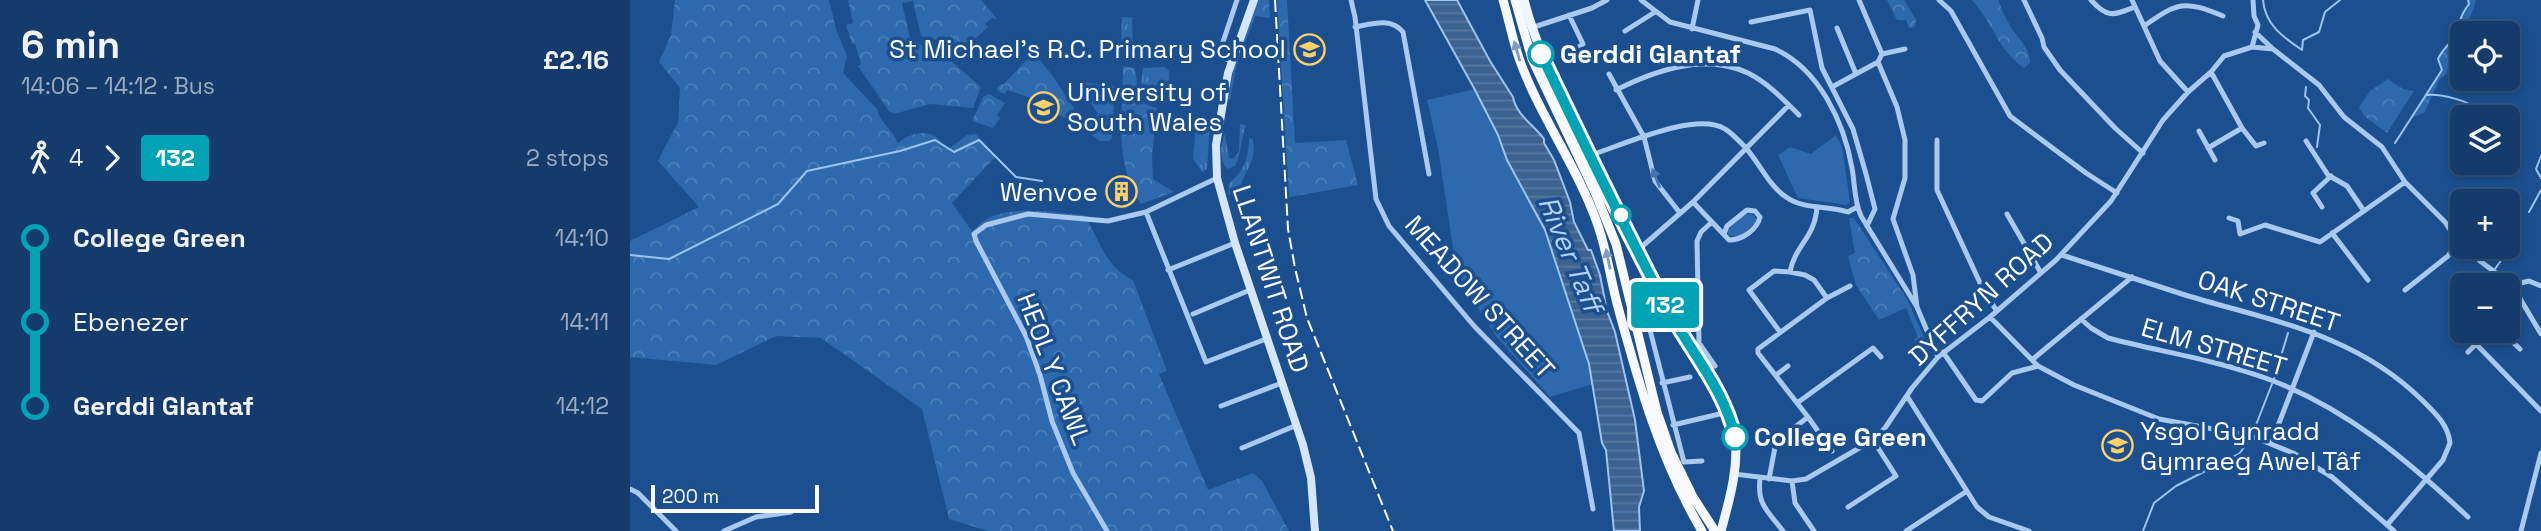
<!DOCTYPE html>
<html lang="en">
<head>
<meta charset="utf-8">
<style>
	:root { --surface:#143b6b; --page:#214673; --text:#f1f3f6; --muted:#9dadc1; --line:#33557e }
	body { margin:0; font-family:"Space Grotesk",sans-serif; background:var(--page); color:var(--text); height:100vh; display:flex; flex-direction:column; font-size:26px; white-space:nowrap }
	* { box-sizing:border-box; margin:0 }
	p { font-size:23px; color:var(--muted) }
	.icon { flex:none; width:38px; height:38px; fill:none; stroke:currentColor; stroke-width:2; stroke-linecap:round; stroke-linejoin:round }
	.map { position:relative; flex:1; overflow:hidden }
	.side { display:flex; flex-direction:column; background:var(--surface); width:630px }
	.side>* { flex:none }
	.badge { padding:0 14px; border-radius:5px; font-size:24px; line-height:46px }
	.controls { position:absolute; left:1820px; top:21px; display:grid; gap:14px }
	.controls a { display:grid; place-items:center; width:70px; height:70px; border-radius:10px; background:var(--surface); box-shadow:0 4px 10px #0003,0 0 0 2px var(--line); font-size:35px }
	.scale { position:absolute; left:21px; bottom:18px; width:168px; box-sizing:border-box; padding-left:7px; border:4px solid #fff; border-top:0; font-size:19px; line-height:24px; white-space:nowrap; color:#fff; -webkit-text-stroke:5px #1b4f8f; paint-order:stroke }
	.map>.badge { position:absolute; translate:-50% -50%; box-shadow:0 0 0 4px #fff }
	.legs { display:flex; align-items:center; gap:10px; height:77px; padding:0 21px; font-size:23px }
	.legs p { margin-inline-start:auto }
	.summary { display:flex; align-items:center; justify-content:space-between; height:119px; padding:0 21px }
	h1 { font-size:38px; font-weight:700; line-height:52px }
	ul { padding:0 21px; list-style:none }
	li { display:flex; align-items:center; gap:24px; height:84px; font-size:26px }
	li i { display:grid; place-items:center; width:10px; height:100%; margin:0 9px; background:currentColor }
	li i::after { content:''; width:18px; height:18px; margin:-9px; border:5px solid; border-radius:50%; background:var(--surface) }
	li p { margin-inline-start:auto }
	li:first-child i { background:linear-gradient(#0000 50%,currentColor 0) }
	li:last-child i { background:linear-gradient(currentColor 50%,#0000 0) }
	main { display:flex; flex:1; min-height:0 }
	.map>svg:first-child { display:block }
	.grass { fill:url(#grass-tufts) }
	.forest { fill:url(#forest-crowns) }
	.garden { fill:#2e69ad }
	.water { fill:url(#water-rules); stroke:#9cc4f0; stroke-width:2 }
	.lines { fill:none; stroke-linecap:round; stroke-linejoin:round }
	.stream { stroke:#9cc4f0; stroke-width:2 }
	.minor { stroke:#a9c9ee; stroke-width:5 }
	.secondary { stroke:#d6e6fa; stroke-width:8 }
	.primary { stroke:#f0f6ff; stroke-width:9 }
	.trunk { stroke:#f8faff; stroke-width:9 }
	.rail { stroke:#fff; stroke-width:2; stroke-dasharray:12 5; stroke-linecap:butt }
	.oneway { fill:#7e9cc1 }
	.oneway2 { fill:#4674ac }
	.line-1-casing { stroke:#fff; stroke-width:16 }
	.line-1 { stroke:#00a3b4; stroke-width:10 }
	.stop-1-dot { fill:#fff; stroke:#00a3b4; stroke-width:3.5 }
	.labels { text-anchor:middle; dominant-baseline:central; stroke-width:7; stroke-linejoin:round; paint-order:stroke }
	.poi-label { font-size:26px; fill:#fff; stroke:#1b4f8f; text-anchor:end }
	.stop-label { font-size:26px; font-weight:bold; fill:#fff; stroke:#1b4f8f; text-anchor:start }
	.street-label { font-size:26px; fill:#fff; stroke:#1b4f8f }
	.water-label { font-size:28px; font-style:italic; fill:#b5d3f5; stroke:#1b4f8f }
</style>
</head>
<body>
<main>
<section class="side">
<div class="summary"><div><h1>6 min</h1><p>14:06 – 14:12 · Bus</p></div><b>£2.16</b></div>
<div class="legs"><svg class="icon" aria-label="walk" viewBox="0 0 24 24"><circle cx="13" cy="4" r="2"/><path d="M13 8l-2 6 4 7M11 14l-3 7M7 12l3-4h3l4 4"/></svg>4<svg class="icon" aria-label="forward" viewBox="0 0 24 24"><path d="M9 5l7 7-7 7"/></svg><b class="badge" style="background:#00a3b4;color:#fff">132</b><p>2 stops</p></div>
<ul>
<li><i style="color:#00a3b4"></i><b>College Green</b><p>14:10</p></li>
<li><i style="color:#00a3b4"></i><span>Ebenezer</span><p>14:11</p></li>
<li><i style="color:#00a3b4"></i><b>Gerddi Glantaf</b><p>14:12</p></li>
</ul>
</section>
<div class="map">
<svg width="1911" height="531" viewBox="0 0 1911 531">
	<defs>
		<pattern id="grass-tufts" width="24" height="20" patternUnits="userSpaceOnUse" patternTransform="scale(1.75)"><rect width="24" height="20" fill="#2e69ad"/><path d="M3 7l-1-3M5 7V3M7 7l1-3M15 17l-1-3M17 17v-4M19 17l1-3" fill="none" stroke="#4d80b9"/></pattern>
		<pattern id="forest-crowns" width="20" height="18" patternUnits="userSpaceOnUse" patternTransform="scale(1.75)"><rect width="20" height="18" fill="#2e69ad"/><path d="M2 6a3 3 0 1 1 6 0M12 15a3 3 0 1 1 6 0" fill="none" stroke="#4d80b9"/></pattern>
		<pattern id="water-rules" width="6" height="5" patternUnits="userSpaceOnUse" patternTransform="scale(1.75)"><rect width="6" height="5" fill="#3c6290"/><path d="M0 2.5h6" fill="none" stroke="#597aa1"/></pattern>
	</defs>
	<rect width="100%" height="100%" fill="#1b4f8f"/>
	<path class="grass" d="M 492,17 L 506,18 L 502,19 L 503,54 L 493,53 L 491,51 Z
		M 534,67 L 539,71 L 540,91 L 534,94 L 514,92 L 511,84 L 513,68 Z
		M 566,122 L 580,124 L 577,169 L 572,172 L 563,159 Z
		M 610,124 L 616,125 C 611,137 612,152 605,166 L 597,169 C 589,160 590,145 595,134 L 599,158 L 603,159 L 609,151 Z
		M 619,138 L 623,139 C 627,165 612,172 609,193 L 598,195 L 599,183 C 614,171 619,158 619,138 Z"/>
	<path class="forest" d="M 45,0 L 199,0 L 206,29 L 217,56 L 213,73 L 247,109 C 250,123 263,130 268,143 C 284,130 304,128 315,147 L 320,148 L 337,135 L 346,134 L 366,156 L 322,203 L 342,231 C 346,228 350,223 355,220 C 382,204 424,213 454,215 C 471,241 473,265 503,280 L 537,371 L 529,374 L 578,490 L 623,473 L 632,481 L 659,531 L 358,531 L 319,519 L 292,409 L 191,338 L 146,336 L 86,365 L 0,357 L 0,241 L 69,207 L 28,161 L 48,122 L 50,88 L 29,62 L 41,35 Z
		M 218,0 L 351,0 L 367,19 L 362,18 L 355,24 L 358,27 L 328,54 L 315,47 L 309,41 L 291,36 L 283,1 L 272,3 L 280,38 L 307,56 L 321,61 L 351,87 L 343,108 L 300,104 L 264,114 L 259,111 L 228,66 L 231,64 L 225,44 L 222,44 L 216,25 L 223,23 Z
		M 628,0 L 639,0 L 640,18 L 625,16 L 606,67 L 600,100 L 598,99 L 605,62 Z
		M 647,0 L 657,0 L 665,143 L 716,140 L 728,185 L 659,197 Z
		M 1257,0 L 1274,0 L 1286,20 L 1285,27 L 1279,28 L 1276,20 L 1267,20 Z
		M 1342,0 L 1368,0 C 1371,7 1374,15 1378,22 C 1385,36 1401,48 1400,63 L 1394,68 C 1367,49 1363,23 1342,0 Z
		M 1838,0 L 1846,0 C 1843,15 1832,28 1832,41 L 1820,52 L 1817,74 L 1810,78 L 1794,113 L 1781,118 L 1811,70 L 1808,59 C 1813,48 1821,44 1825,35 C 1832,22 1827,19 1839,4 Z
		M 404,52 L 424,78 L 451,119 L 447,124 L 423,112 L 421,105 L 377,90 L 375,94 L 368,91 L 367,88 L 371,84 L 373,85 Z
		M 493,66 L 504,68 C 513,90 494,99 527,108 L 522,156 L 523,179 L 544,192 L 511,204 C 483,162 493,114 493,66 Z
		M 1758,79 L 1773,89 L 1784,91 L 1757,133 L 1734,116 L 1729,107 L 1740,91 Z
		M 359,94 L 375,103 L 367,115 L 370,118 L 363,128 L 342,121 L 353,97 Z
		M 1121,213 L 1127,219 L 1126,223 L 1110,237 L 1098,235 C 1097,226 1112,215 1121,213 Z
		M 1219,218 L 1224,218 L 1277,299 L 1301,353 L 1300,358 L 1297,359 L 1284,339 L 1288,337 L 1276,308 L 1249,320 L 1226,285 L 1218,256 L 1225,253 Z"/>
	<path class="garden" d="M 447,82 L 485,86 L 482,138 L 479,141 L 470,141 L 447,124 L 451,119 L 455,124 L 468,114 Z
		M 845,89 L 868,135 L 877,160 L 915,230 L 944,313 L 963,384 L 920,397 L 866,336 L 832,283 L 823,248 L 808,148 L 797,100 Z
		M 1206,135 L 1212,147 L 1220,202 L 1217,205 L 1168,198 L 1148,155 L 1160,147 L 1181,154 Z"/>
	<path class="water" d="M 795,0 L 827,0 L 860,61 L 883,97 C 886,115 904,125 914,139 L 914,143 L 924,160 L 940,202 L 944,222 L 958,250 L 961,250 L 970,275 L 977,311 L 985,332 L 1005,420 L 1014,491 L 1009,507 L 1010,531 L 984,531 L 976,450 L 972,443 L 959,364 L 915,230 L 877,160 L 868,135 L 845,90 Z"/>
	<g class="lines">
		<path class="stream" d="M 1633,0 C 1635,25 1653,37 1672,50 L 1673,40 L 1689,32 L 1695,12 L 1710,0
			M 1676,87 L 1675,96 L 1679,100 L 1678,108 L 1690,125 L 1687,147
			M 1797,95 C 1811,94 1838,100 1848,110 L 1848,117
			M 1765,143 L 1812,70 L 1808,59 C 1813,48 1821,44 1825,35 C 1832,22 1827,19 1839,4 L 1838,0
			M 1911,156 L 1906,169 L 1911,178
			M 1899,212 L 1911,190
			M 0,255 L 39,259 L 148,204 L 177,171 L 270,151 L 305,140 L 324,152 L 349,140 L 386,177 L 412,181
			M 1865,269 L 1877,252 L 1881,241
			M 1853,285 L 1860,271
			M 1644,379 L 1658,333
			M 1624,430 L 1642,384
			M 1513,531 L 1524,503 L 1546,486 L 1609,454 L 1618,442"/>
		<path class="minor" d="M 721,0 L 725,17 L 746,199 L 759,226 L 845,327 L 949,433 L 963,509
			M 1011,0 L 1040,22 L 1145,49 C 1189,69 1214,122 1222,168 C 1225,184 1224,201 1231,216 L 1287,307
			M 1229,0 L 1252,54
			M 1309,0 L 1321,11 L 1380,116 L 1456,173 L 1487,193
			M 1394,0 L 1412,38 L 1414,47 L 1430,70 L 1485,128 L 1513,153
			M 1461,0 C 1478,19 1484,15 1505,7
			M 1502,0 L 1530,61 L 1558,92
			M 939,15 L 953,44 L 946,49
			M 1121,22 L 1180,10 L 1192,68 L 1223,129 L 1236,174 L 1245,209 L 1237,226
			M 1514,26 C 1548,2 1554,0 1593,16
			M 725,27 C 742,24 761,17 773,32 L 799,174
			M 901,28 L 962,8 L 977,0
			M 1207,28 L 1226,74
			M 1062,29 L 1068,0
			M 995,31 L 1025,12
			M 1625,32 L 1643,49
			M 1622,47 L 1628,25 L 1624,16 L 1623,0
			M 601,61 L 593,58 L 590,51 L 607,0
			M 1248,62 L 1267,107 L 1275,140 L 1275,178 L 1263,219 L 1283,275 L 1287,307 L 1308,357
			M 1581,72 L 1612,128 L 1626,146 L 1634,143
			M 979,74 L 1014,137 L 1025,181 L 1050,213
			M 1202,87 L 1248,62 L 1252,54 L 1275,49
			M 986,90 C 1026,70 1075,53 1118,73 C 1138,83 1154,100 1169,115
			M 1569,131 L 1585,160
			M 1307,140 L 1307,190 L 1351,285 L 1366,310
			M 1676,141 L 1698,175 L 1717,186 L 1734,211
			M 1578,148 L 1612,128
			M 961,155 C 993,145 1066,111 1095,129 C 1102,133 1109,141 1115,147 C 1129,162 1138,185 1156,197 C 1174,210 1197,205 1218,212 L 1227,207
			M 1063,202 L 1099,240 C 1112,240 1127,230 1130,217 L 1125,211 L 1117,210 L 1097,226 L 1094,234
			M 1692,207 L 1683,193 L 1701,176
			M 516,212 L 576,362 L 636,339
			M 1377,214 L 1411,273
			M 1599,218 L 1608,221 L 1610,234 L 1635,225 L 1690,242 L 1775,182
			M 1082,222 L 1071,232 L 1067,241 L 1069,343 L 1085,366
			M 1702,233 L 1738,280
			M 1838,247 L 1850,261 L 1882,285 L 1911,334
			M 1008,250 L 1063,202 L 1159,105
			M 1432,255 C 1473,268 1514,282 1555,295 C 1641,321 1724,333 1792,400 C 1805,413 1818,424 1820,443 L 1813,460 L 1757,525
			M 538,270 L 605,243
			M 1160,272 C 1165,245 1185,238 1187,207
			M 1882,285 L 1899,281 L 1911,286
			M 1011,295 L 1054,462 L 1072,461
			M 563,314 L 620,290
			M 1360,317 L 1408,366 L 1444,385 L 1529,419 L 1621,436 L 1663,453 L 1702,477 L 1764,531
			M 1451,319 L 1461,328 L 1478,338 C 1531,352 1587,360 1638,379 C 1717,408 1778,461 1838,517
			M 1860,331 L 1846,344 L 1911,411
			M 1871,331 L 1890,349
			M 1150,332 L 1119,290 L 1144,271 L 1160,272 L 1175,275 L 1184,280 L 1197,298
			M 1313,352 L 1346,400 L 1352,401 L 1382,373 L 1408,366
			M 1838,352 L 1846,344
			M 1403,359 L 1502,277
			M 1146,375 L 1158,366
			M 1032,383 L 1060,377
			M 1277,396 L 1347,507 L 1359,517 L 1399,531
			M 1167,403 L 1243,348 L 1251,357
			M 591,406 L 652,383
			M 1178,417 L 1202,451
			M 1043,425 L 1098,412
			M 1641,444 L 1684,332
			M 612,448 L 667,425
			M 1104,474 L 1162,481 L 1176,479 L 1243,440 L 1255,428 L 1282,388 L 1308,357 L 1360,317 L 1426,260 L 1481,201 L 1533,120 L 1558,92 L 1581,72 L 1594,56 L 1622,47 L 1643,49 L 1689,85 L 1714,117 L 1752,147 L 1775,182 L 1815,222 L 1824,236 L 1825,245 L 1818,256 L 1775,290
			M 1130,478 C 1127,505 1137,510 1153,531
			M 1139,479 L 1146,442 L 1178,417 L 1128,353 L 1128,349 L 1197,298 L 1220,286
			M 1162,481 L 1165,503 L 1184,531
			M 0,489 L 8,493 L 46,531
			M 1218,507 L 1266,476 L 1243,440
			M 94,531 L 126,517 L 161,512
			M 477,531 L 443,473 L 422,421 L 410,375 L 396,336 L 346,241 L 344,234 L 356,225 L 398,214 L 478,221 L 516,212 L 587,178
			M 1276,531 L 1337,491
			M 1891,531 L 1911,453"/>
		<path class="secondary" d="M 624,0 L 598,73 L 586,145 L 587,178 L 605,243 L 673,445 L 681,478 L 685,531"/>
		<path class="primary" d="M 894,0 C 908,56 937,105 962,157 C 988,211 1014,266 1043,319 C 1064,357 1099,393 1105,436 C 1109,468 1099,501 1091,531"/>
		<path class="trunk" d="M 873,0 C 879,20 883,42 890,61 C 910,116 946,165 966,220 C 977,249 980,278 988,307 C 1009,385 1031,462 1072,531
			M 885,0 L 902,59 L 965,192 L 986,244 L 1027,412 L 1041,452 L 1063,497 L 1085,531"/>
		<path class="rail" d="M 645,0 L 658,229 L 665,268 L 677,318 L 763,531"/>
	</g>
	<defs><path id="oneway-solid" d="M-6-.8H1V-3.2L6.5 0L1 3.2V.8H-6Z" transform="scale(1.75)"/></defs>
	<g class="oneway">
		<use href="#oneway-solid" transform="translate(887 51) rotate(-106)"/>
		<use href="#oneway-solid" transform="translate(978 259) rotate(-102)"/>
	</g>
	<use class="oneway2" href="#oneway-solid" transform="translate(1026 178) rotate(-112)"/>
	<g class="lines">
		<defs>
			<path id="line-1" d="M 911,54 C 951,138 992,223 1036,306 C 1059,350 1094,388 1105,437"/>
		</defs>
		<use href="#line-1" class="line-1-casing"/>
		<use href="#line-1" class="line-1"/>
	</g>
	<defs>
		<symbol id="school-ring" viewBox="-11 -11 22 22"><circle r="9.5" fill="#1b4f8f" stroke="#ffd166" stroke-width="1.5"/><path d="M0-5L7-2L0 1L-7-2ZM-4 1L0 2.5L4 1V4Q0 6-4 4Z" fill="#ffd166"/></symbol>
		<symbol id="university-ring" viewBox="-11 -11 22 22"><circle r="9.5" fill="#1b4f8f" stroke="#ffd166" stroke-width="1.5"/><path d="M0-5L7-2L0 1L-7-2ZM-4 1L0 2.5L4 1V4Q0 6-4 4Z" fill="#ffd166"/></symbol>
		<symbol id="building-ring" viewBox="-11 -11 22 22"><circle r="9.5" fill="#1b4f8f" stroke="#ffd166" stroke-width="1.5"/><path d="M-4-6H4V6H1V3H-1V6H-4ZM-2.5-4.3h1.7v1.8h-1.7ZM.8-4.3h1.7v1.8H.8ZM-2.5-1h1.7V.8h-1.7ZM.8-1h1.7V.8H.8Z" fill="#ffd166"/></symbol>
	</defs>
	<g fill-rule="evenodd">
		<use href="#school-ring" x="662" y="32" width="35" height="35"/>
		<use href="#university-ring" x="396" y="90" width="35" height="35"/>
		<use href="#building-ring" x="474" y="174" width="35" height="35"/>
		<use href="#school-ring" x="1470" y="428" width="35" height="35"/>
	</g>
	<g class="stop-1-dot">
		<circle cx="911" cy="54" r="12"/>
		<circle cx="991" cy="215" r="9"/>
		<circle cx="1105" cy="437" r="12"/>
	</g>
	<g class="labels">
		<g class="poi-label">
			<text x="656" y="49">St Michael's R.C. Primary School</text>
			<text x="437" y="92" text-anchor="start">University of<tspan x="437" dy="30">South Wales</tspan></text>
			<text x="468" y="192">Wenvoe</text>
			<text x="1510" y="431" text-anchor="start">Ysgol Gynradd<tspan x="1510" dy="30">Gymraeg Awel Tâf</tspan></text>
		</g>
		<g class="stop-label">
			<text x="930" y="54">Gerddi Glantaf</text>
			<text x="1124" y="437">College Green</text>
		</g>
		<g class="street-label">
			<text transform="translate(641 279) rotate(72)">LLANTWIT ROAD</text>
			<text transform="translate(850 297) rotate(48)">MEADOW STREET</text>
			<text transform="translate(1351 299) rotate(-42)">DYFFRYN ROAD</text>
			<text transform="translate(1639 301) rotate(18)">OAK STREET</text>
			<text transform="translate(1584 347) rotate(16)">ELM STREET</text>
			<text transform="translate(424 369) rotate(69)">HEOL Y CAWL</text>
		</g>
		<g class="water-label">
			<text transform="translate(941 254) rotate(67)">River Taff</text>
		</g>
	</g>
</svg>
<div class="controls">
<a><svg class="icon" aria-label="locate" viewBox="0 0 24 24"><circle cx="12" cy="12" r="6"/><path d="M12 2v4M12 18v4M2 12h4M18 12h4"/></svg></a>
<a><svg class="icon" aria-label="layers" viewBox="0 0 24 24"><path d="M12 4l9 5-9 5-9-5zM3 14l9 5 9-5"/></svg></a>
<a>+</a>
<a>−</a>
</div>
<div class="scale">200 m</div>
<b class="badge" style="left:1035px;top:305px;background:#00a3b4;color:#fff">132</b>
</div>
</main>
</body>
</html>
